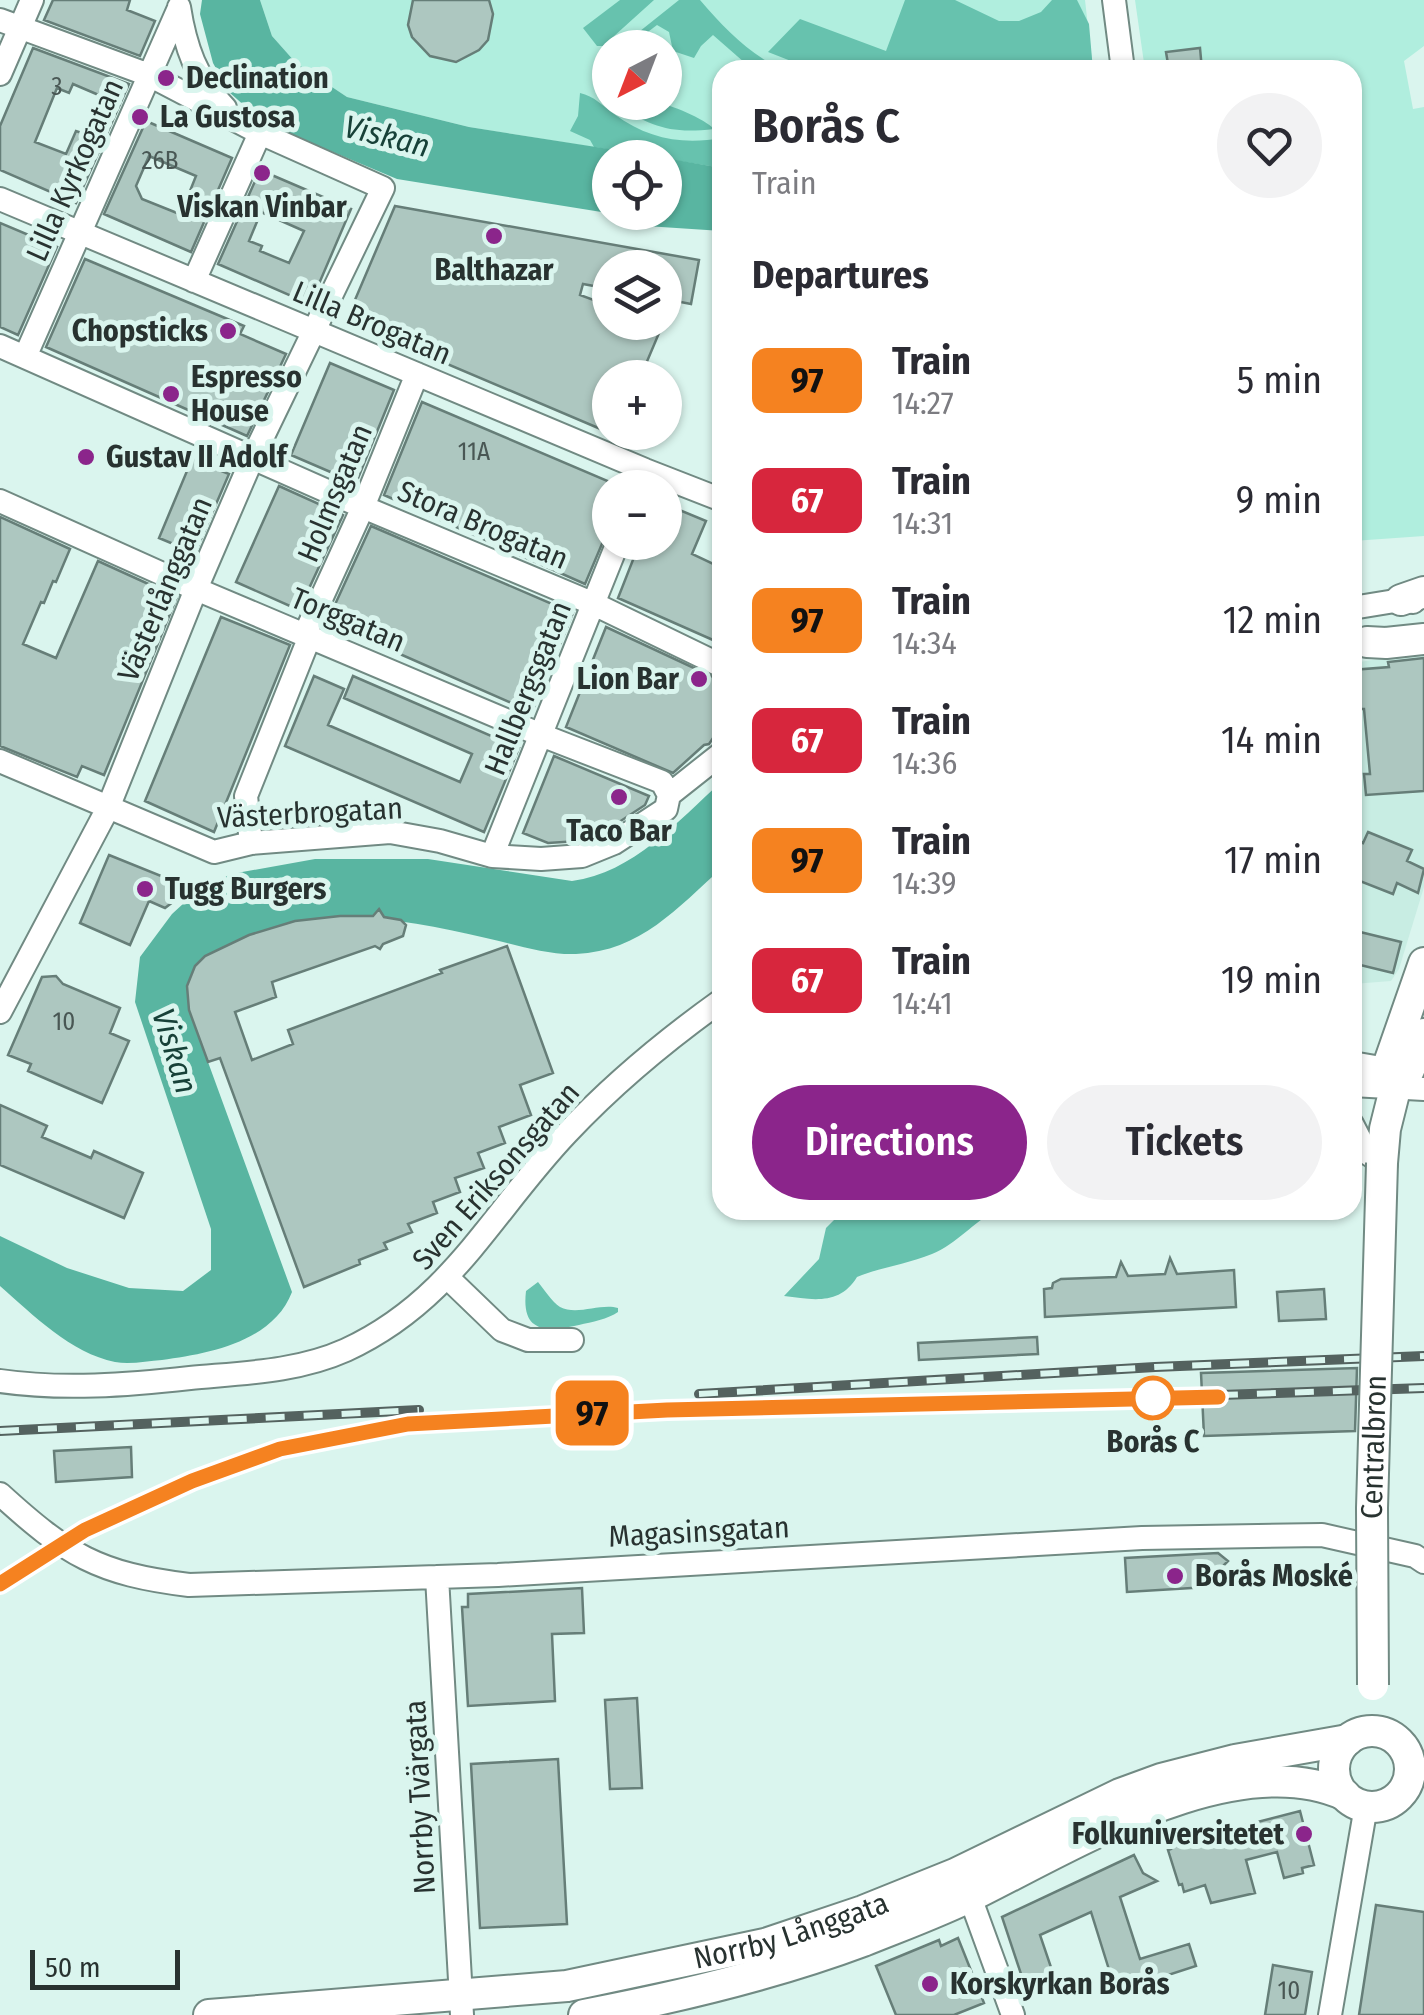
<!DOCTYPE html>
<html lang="en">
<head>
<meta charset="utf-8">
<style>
	:root { --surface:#fff; --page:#f2f2f3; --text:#2b2b33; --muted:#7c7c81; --accent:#8b258b }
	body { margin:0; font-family:"Fira Sans Condensed",sans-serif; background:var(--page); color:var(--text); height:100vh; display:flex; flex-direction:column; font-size:38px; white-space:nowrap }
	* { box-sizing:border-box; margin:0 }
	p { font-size:32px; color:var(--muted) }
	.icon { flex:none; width:55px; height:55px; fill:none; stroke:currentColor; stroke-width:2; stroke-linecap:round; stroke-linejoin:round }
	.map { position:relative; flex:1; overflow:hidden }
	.sheet { position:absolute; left:712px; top:60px; width:650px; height:1160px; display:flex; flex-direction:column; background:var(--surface); border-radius:30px; box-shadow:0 2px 8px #0004 }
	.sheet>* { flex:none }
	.badge { padding:0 20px; border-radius:15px; font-size:35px; line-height:65px }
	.needle { width:65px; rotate:222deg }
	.tools { position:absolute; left:592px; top:30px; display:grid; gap:20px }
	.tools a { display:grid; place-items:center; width:90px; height:90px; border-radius:50%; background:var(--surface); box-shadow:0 2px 8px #0004; font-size:50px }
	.scale { position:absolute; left:30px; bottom:25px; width:150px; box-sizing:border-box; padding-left:10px; border:5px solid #283230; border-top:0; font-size:28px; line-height:35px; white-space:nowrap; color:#283230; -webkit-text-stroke:8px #daf5ee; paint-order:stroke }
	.map>.badge { position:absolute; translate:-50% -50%; box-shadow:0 0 0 5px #fff }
	h2 { padding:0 40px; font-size:38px; line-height:90px }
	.round { display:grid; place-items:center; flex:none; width:105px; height:105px; border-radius:52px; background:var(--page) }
	.head { display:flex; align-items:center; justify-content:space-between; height:170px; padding:0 40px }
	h1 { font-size:48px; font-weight:600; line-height:75px }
	.action { display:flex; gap:20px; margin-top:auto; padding:20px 40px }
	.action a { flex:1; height:115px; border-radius:60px; background:var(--accent); color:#fff; font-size:40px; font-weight:600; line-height:115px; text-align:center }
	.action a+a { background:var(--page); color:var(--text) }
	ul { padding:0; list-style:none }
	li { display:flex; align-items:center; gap:30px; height:120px; padding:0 40px }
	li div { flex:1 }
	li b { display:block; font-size:38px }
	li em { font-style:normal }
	li .badge { min-width:110px; font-weight:700; text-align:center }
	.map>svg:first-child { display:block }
	.built { fill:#c8ede3 }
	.green { fill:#b0eede; fill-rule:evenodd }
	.forest { fill:#67c2ae }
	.water { fill:#59b5a1 }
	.building { fill:#adc7c0; stroke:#667e78; stroke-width:2.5; fill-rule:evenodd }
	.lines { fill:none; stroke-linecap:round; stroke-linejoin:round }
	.minor-casing { stroke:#718a83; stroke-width:26 }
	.major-casing { stroke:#718a83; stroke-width:34 }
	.minor { stroke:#fff; stroke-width:22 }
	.major { stroke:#fff; stroke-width:30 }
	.rail-casing { stroke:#54625f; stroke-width:10 }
	.rail { stroke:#daf5ee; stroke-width:6; stroke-dasharray:19; stroke-linecap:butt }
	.major-bridge-casing { stroke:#718a83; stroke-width:34; stroke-linecap:butt }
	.major-bridge { stroke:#fff; stroke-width:30 }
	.line-casing { stroke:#fff; stroke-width:22 }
	.line { stroke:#f58220; stroke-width:15 }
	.poi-dot { fill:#8b258b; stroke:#daf5ee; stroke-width:4 }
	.stop-dot { fill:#fff; stroke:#f58220; stroke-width:5 }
	.labels { text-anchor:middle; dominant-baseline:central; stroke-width:10; stroke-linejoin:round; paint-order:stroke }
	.number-label { font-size:25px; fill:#495754 }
	.poi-label { font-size:30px; font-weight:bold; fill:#283230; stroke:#daf5ee; text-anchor:start }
	.street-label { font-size:30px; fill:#283230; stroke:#daf5ee }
	.stop-label { font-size:30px; font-weight:bold; fill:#283230; stroke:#daf5ee }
	.water-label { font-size:32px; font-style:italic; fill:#174138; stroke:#daf5ee }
</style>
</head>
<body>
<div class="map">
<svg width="1424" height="2015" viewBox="0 0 1424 2015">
	<rect width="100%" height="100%" fill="#daf5ee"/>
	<path class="built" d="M 1424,652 L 1424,887 L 1399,969 L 1391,981 L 1353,984 L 1353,663 Z"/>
	<path class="green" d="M 260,0 L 1085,0 L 1093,70 L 722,70 L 722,168 L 469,127 L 347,97 L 296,63 L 272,36 ZM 610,48 L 665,48 L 665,102 L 610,102 Z
		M 1135,0 L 1424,0 L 1424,46 L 1404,61 L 1413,109 L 1424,107 L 1424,536 L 1353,541 L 1352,70 L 1145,70 Z"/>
	<path class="forest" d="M 620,0 L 654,0 L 603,46 L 597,46 L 583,28 Z
		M 679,0 L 700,0 C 725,29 747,52 782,70 L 753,70 L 713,35 L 701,46 L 694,58 L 673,51 L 669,32 L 657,25 L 628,47 L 620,47 Z
		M 905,0 L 955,0 L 999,21 L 1019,21 L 1041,12 L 1052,0 L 1077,0 L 1089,24 L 1093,70 L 814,70 L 768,52 L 800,19 L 886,51 Z
		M 580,93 C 594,96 603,106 614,114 C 648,139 682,145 722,138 L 722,168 L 594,147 L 590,140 L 570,131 L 578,116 Z
		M 614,103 C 628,102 643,101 656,102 C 669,104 705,119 714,129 C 669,134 652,127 614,103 Z
		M 887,1210 L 997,1210 C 973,1222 957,1244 932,1254 C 908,1264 881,1267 857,1277 C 840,1305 814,1300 784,1296 L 819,1259 L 826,1228 L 842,1212 Z
		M 538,1282 C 544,1289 552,1302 560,1307 C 577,1316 600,1303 618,1308 L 618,1312 C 608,1319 592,1322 579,1325 C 546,1332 521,1333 526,1291 Z"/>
	<path class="water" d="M 202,0 L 260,0 L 272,36 L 296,63 L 347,97 L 469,127 L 660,157 L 610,158 L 610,212 L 665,212 L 665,158 L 722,168 L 722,231 L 646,226 L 645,219 L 397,179 L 264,123 L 229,92 L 213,63 L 200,14 Z
		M 722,781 L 722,868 C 677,908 641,951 576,954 C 546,955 515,944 486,938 C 400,918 317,903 234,942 C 200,958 183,969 189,1010 L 292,1292 C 273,1342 208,1354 162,1360 C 147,1361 130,1365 115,1362 C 71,1353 33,1315 0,1286 L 0,1236 L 67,1268 L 129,1288 L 183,1291 L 211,1270 L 211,1229 L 135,1002 L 140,957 L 172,914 L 196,892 L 231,874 L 315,859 L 428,859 L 572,881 C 633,873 678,821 722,781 Z"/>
	<path class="building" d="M 53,0 L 130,0 L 127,10 L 155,21 L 140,56 L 44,20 Z
		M 413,0 L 489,0 L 493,14 L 488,40 L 479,50 L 456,62 L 430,56 L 412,37 L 408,25 Z
		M 33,48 L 129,84 L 76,203 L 0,170 L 0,126 ZM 73,84 L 101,96 L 85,134 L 76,131 L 66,154 L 35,142 L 57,88 L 69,93 Z
		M 1200,48 L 1202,70 L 1169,70 L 1166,52 Z
		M 146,121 L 232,158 L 191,252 L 104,214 ZM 149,156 L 196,176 L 182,211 L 178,210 L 177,213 L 142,199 L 136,186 Z
		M 260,170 L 351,209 L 312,300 L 305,302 L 218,264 ZM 261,212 L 304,231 L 289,263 L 260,251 L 262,246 L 249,241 Z
		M 395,206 L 699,260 L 691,304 L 665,299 L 665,268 L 610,268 L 610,289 L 583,284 L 580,295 L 610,306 L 610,322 L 653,322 L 662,326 L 640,378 L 610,378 L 610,433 L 346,321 Z
		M 0,223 L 57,247 L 18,335 L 0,327 Z
		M 85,259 L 244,326 L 240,334 L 286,354 L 247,436 L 46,347 Z
		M 330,363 L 394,390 L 356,483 L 291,455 Z
		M 422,402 L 610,482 L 610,525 L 585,584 L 384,495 Z
		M 192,459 L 229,474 L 195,553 L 159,538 Z
		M 279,486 L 343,515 L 299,610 L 236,582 Z
		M 665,504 L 706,521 L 692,554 L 722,568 L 722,644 L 618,598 L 640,542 L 665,542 Z
		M 0,517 L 70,549 L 56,582 L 53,581 L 44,603 L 41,602 L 23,644 L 56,658 L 98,561 L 177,597 L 104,775 L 82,766 L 77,777 L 0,746 Z
		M 371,526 L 573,613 L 532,712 L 327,622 Z
		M 221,617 L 290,645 L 214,832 L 145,801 Z
		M 606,627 L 722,681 L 722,725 L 709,744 L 704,745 L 673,773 L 566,727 Z
		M 1424,658 L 1424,791 L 1366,795 L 1364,774 L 1370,774 L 1364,709 L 1361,709 L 1360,702 L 1352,703 L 1352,670 L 1389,667 L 1388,662 Z
		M 314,676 L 344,689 L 328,725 L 460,782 L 472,754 L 344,698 L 353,676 L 519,748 L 484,832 L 285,746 Z
		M 554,756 L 649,796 L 645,805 L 607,830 L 579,841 L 548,843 L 523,833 Z
		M 1368,832 L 1412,850 L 1407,861 L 1424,869 L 1418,893 L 1397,883 L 1393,894 L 1352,878 L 1352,849 L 1356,840 L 1363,843 Z
		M 109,855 L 191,888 L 165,908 L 149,901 L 130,945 L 80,923 Z
		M 379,909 L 384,917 L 401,920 L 406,925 L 403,936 L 383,944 L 380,949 L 375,946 L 272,982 L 276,997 L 235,1012 L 252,1060 L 293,1044 L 288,1030 L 442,973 L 440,970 L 507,946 L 553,1073 L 520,1085 L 531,1115 L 499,1127 L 505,1143 L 478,1153 L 484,1168 L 455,1178 L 460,1192 L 433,1202 L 437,1213 L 408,1224 L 412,1232 L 384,1243 L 387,1249 L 359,1260 L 360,1264 L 304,1287 L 220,1058 L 208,1062 L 189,1010 L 187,986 L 195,966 L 205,956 L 249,935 L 295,921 L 340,916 L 373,916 Z
		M 1352,930 L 1401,942 L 1393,973 L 1352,963 Z
		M 56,976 L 63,984 L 120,1008 L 110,1033 L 129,1041 L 102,1103 L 28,1071 L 31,1064 L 8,1055 L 42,977 Z
		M 0,1105 L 47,1126 L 42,1137 L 91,1158 L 94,1151 L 143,1173 L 124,1218 L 0,1165 Z
		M 1170,1258 L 1177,1274 L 1234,1270 L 1236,1307 L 1045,1317 L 1044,1289 L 1052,1288 L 1053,1283 L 1061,1279 L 1116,1277 L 1121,1262 L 1128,1276 L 1165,1274 Z
		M 1324,1289 L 1326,1319 L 1279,1321 L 1277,1292 Z
		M 1037,1337 L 1038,1354 L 919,1360 L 918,1343 Z
		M 1357,1368 L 1355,1431 L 1204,1436 L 1201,1373 Z
		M 131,1447 L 132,1477 L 56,1482 L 54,1451 Z
		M 1218,1553 L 1228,1561 L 1223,1566 L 1224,1586 L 1127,1592 L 1125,1558 Z
		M 582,1588 L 584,1633 L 552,1634 L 555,1701 L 468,1706 L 462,1607 L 468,1607 L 468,1594 Z
		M 637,1698 L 642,1788 L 610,1789 L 605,1700 Z
		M 558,1759 L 567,1924 L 480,1928 L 471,1764 Z
		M 1300,1811 L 1314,1865 L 1302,1868 L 1303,1873 L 1284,1878 L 1277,1852 L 1246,1860 L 1255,1893 L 1211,1903 L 1205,1885 L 1184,1892 L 1182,1884 L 1179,1885 L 1168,1850 L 1171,1849 L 1169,1842 L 1215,1827 L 1218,1832 Z
		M 1134,1855 L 1143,1873 L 1157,1881 L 1120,1897 L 1140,1959 L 1189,1944 L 1196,1966 L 1116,1992 L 1091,1912 L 1040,1935 L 1057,1985 L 1028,1995 L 1002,1917 Z
		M 1376,1905 L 1424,1912 L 1424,2015 L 1359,2015 Z
		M 958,1938 L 984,2003 L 954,2015 L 896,2015 L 876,1966 L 939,1940 L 941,1946 Z
		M 1273,1965 L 1312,1972 L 1305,2015 L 1265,2015 Z"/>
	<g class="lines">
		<defs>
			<path id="minor" d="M 1114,0 L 1123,70
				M 179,7 C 185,46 196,79 225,108
				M 0,20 L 149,75 L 260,133 L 383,188 L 252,459 L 196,589 L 108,808 L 0,1012
				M 0,74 L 32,0
				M 0,199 L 645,470 L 722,500
				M 194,281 L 260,133
				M 0,346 L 363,507 L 594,604 L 722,666
				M 25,357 L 179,8
				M 0,501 L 196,589 L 541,735 L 662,782 L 669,795
				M 1352,608 L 1401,600 L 1413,602
				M 305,634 L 363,507 L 417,374
				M 0,761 L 214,852 L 251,843 L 390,832 L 440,841 L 492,856 L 541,859 L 582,856 L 614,843 L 666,809 L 669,795 L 722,753
				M 251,843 L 246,796 L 310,636
				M 492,856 L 618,542
				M 1352,1063 L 1387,1069
				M 1352,1085 L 1424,1089
				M 1352,1124 L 1367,1153 L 1382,1163
				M 448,1278 L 502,1330 L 528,1340 L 572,1340
				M 0,1381 C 62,1390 128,1385 190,1378 C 243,1373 297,1372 346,1350 C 452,1301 491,1213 567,1133 C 614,1083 666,1040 722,1000
				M 0,1494 C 67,1555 98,1574 189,1585 L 498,1575 L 1142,1538 L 1322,1535 L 1415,1556 L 1424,1562
				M 437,1577 L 462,2015
				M 970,1897 L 1013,2015
				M 1330,2015 L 1366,1806"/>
			<g id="major">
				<path d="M 1401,600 L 1424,592"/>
				<path d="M 1367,642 L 1386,643 L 1424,639"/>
				<path d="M 1395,1089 L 1387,1069 L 1424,963"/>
				<path d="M 1382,1163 L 1385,1129 L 1395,1089 L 1408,1072 L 1424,1034"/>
				<circle cx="1372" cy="1769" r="38"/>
				<path id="s1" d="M 209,2015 L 567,1986 L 765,1944 L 863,1911 L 955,1874 L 1120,1794 L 1161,1779 L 1235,1760 L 1348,1740"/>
				<path d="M 584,2015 C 679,1997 772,1975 863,1941 C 900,1926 939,1912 975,1894 C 1074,1845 1235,1745 1345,1795"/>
			</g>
		</defs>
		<use href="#minor" class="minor-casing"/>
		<use href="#major" class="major-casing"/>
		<use href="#minor" class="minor"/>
		<use href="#major" class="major"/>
		<defs>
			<path id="rail" d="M 699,1394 L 1155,1367 L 1424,1356
				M 0,1431 L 419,1410
				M 0,1584 L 85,1530 L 192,1481 L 279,1449 L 408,1424 L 667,1410 L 902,1406 L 1424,1388"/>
		</defs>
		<use href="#rail" class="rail-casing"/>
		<use href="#rail" class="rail"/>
		<defs>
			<g id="major-bridge">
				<path id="s2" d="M 1373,1685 L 1372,1508 L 1382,1163"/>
			</g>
		</defs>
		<use href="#major-bridge" class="major-bridge-casing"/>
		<use href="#major-bridge" class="major-bridge"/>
	</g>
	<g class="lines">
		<defs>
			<path id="line" d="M 0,1584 L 85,1530 L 192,1481 L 280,1449 L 408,1424 L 667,1410 L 1218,1397"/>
		</defs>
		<use href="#line" class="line-casing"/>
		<use href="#line" class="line"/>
	</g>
	<g class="poi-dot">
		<circle cx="166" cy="78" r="10"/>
		<circle cx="140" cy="117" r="10"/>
		<circle cx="262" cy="173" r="10"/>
		<circle cx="494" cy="236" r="10"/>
		<circle cx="228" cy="331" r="10"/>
		<circle cx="171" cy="394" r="10"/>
		<circle cx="86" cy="457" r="10"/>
		<circle cx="699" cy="679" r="10"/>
		<circle cx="619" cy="797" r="10"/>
		<circle cx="145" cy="889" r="10"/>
		<circle cx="1175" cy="1576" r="10"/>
		<circle cx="1304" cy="1834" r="10"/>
		<circle cx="930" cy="1984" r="10"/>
	</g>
	<circle class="stop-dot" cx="1153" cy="1398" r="20"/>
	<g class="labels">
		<g class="number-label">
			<text x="57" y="87">3</text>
			<text x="160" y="161">26B</text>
			<text x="474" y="452">11A</text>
			<text x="64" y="1022">10</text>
			<text x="1289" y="1991">10</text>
		</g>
		<g class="poi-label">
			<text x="186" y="78">Declination</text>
			<text x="160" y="117">La Gustosa</text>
			<text x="262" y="207" text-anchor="middle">Viskan Vinbar</text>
			<text x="494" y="270" text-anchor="middle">Balthazar</text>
			<text x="208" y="331" text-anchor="end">Chopsticks</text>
			<text x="191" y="377">Espresso<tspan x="191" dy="34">House</tspan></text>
			<text x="106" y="457">Gustav II Adolf</text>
			<text x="679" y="679" text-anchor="end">Lion Bar</text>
			<text x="619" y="831" text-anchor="middle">Taco Bar</text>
			<text x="165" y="889">Tugg Burgers</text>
			<text x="1195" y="1576">Borås Moské</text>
			<text x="1284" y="1834" text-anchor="end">Folkuniversitetet</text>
			<text x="950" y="1984">Korskyrkan Borås</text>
		</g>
		<g class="street-label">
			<text transform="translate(75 170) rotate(-66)">Lilla Kyrkogatan</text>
			<text transform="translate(372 323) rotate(23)">Lilla Brogatan</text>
			<text transform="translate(335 493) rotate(-67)">Holmsgatan</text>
			<text transform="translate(483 525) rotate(23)">Stora Brogatan</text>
			<text transform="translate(165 589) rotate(-67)">Västerlånggatan</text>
			<text transform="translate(348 620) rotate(23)">Torggatan</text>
			<text transform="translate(528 688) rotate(-68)">Hallbergsgatan</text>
			<text transform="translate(310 813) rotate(-3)">Västerbrogatan</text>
			<text transform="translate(496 1176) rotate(-49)">Sven Eriksonsgatan</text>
			<text stroke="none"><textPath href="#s2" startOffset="238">Centralbron</textPath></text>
			<text transform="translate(699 1532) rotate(-3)">Magasinsgatan</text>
			<text transform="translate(420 1797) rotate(-93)">Norrby Tvärgata</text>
			<text stroke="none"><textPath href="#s1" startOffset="590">Norrby Långgata</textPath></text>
		</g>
		<g class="stop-label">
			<text x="1153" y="1442">Borås C</text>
		</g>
		<g class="water-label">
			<text transform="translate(387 136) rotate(14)">Viskan</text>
			<text transform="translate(175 1051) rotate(73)">Viskan</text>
		</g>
	</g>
</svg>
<div class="tools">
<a><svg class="needle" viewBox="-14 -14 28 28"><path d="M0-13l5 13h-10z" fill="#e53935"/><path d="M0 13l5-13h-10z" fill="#7c7c81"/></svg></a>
<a><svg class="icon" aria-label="locate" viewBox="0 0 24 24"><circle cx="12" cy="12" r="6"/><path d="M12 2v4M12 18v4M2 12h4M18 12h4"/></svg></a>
<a><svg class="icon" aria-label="layers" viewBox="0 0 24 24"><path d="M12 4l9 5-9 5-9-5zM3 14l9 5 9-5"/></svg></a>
<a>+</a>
<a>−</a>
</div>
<div class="scale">50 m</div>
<b class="badge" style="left:592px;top:1413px;background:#f58220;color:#111">97</b>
<section class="sheet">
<div class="head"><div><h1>Borås C</h1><p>Train</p></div><a class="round"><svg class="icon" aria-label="heart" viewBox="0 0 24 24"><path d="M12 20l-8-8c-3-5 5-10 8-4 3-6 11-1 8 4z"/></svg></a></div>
<h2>Departures</h2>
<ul>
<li><span class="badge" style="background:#f58220;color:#111">97</span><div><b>Train</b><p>14:27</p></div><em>5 min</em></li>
<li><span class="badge" style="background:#d7263d;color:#fff">67</span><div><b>Train</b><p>14:31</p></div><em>9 min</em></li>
<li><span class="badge" style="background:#f58220;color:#111">97</span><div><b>Train</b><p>14:34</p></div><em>12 min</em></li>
<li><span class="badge" style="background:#d7263d;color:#fff">67</span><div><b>Train</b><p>14:36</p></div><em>14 min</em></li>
<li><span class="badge" style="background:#f58220;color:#111">97</span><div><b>Train</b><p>14:39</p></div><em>17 min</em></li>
<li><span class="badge" style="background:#d7263d;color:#fff">67</span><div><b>Train</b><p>14:41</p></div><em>19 min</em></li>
</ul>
<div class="action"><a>Directions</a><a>Tickets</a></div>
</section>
</div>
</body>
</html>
